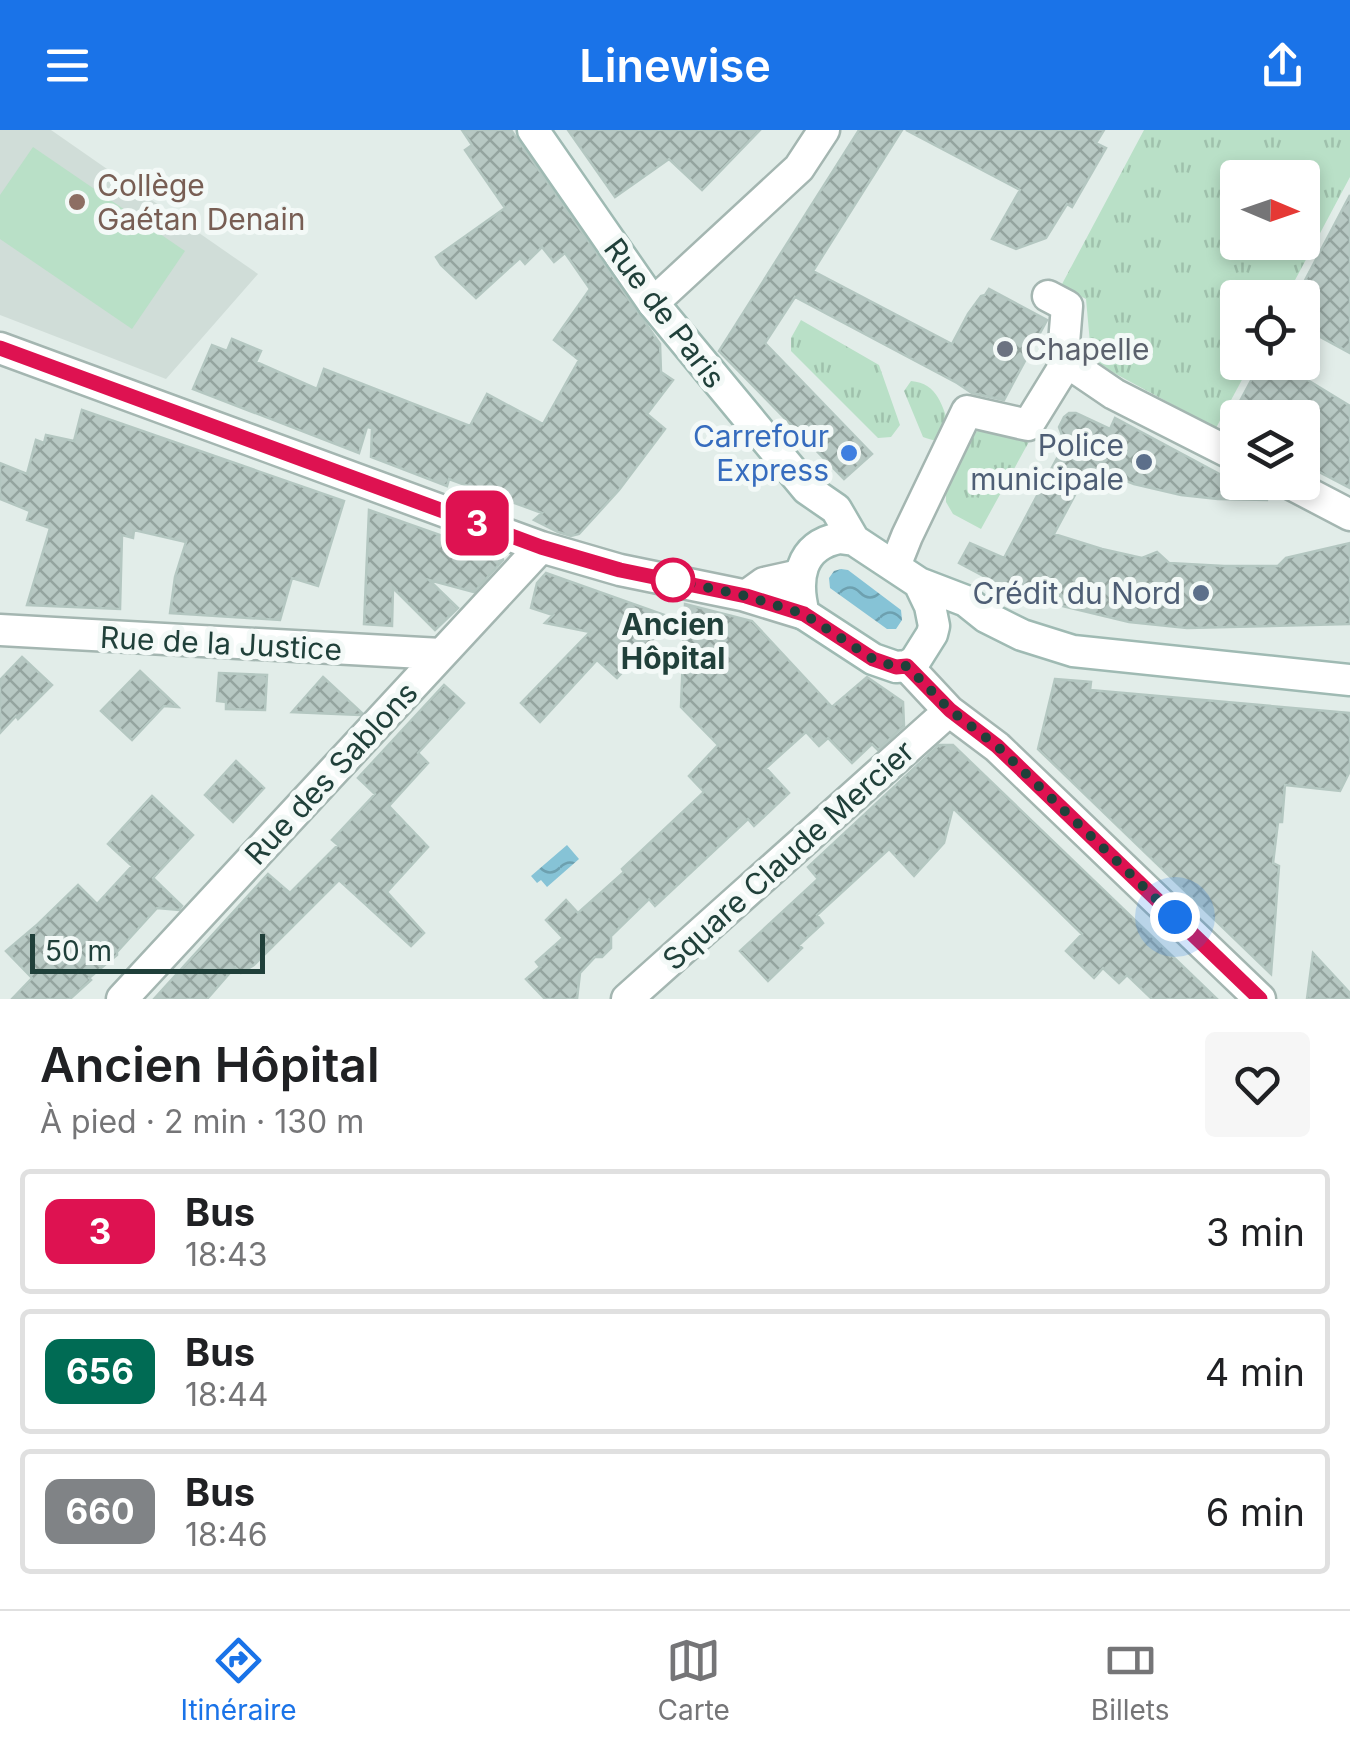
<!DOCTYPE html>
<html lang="fr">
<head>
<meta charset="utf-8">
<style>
	:root { --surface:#fff; --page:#f6f6f6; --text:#202124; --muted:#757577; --line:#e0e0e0; --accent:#1a73e8 }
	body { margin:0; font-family:Inter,sans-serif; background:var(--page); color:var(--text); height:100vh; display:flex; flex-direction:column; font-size:38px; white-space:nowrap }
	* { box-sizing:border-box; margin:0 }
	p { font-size:32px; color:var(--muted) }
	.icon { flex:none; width:55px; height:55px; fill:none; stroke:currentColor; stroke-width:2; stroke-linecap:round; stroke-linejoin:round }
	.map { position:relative; height:869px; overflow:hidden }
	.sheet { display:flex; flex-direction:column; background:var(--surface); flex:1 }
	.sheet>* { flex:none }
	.badge { padding:0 20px; border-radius:15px; font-size:35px; line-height:65px }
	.needle { width:65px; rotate:92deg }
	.controls { position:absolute; left:1220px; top:30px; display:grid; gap:20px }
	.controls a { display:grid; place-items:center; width:100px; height:100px; border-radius:10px; background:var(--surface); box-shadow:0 5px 15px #0003; font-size:50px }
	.scale { position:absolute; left:30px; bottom:25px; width:235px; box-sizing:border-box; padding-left:10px; border:5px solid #20403a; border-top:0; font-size:28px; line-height:35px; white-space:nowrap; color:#20403a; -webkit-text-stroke:8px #f3f9f7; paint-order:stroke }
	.you { position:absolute; width:50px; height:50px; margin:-25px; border:8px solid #fff; border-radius:50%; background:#1a73e8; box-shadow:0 0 0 15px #1a73e833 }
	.map>.badge { position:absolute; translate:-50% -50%; box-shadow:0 0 0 5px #fff }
	.round { display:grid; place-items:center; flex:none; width:105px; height:105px; border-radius:10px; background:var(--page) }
	.overview { display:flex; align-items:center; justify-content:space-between; height:170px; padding:0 40px }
	h1 { font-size:48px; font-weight:600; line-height:75px }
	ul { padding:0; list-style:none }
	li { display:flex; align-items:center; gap:30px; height:125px; margin:0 20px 15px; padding:0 20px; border:5px solid var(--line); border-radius:10px }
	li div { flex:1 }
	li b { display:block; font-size:38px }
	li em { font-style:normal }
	li .badge { min-width:110px; font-weight:700; text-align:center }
	header { display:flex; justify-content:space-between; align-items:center; height:130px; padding:0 40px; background:var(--accent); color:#fff; font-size:45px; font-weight:600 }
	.dock { display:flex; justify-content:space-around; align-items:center; height:140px; border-top:2px solid var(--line); background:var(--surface); font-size:28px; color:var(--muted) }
	.dock a { display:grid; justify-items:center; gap:5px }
	.dock .active { color:var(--accent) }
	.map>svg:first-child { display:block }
	.built { fill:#d0ddd8 }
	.grass { fill:url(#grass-tufts); fill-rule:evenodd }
	.pitch { fill:#b9e0c7 }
	.water { fill:url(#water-waves) }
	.building { fill:url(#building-cross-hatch); stroke:#b4c7c1; stroke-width:2.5 }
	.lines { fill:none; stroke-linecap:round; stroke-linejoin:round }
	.street-casing { stroke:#a4b6b1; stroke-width:35 }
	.secondary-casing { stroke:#9fbab3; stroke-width:35 }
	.street { stroke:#fff; stroke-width:30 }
	.secondary { stroke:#fff; stroke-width:30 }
	.line-casing { stroke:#fff; stroke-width:22 }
	.line { stroke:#de1251; stroke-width:15 }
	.walk { stroke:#20403a; stroke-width:10; stroke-dasharray:0 18 }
	.education-dot { fill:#8d6e63; stroke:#f3f9f7; stroke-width:4 }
	.worship-dot { fill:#6b7280; stroke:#f3f9f7; stroke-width:4 }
	.shop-dot { fill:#3f7fe0; stroke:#f3f9f7; stroke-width:4 }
	.service-dot { fill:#5c6f8a; stroke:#f3f9f7; stroke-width:4 }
	.stop-dot { fill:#fff; stroke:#de1251; stroke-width:5 }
	.labels { text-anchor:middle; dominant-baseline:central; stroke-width:10; stroke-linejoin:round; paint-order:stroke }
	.education-label { font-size:30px; fill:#785e54; stroke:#f3f9f7; text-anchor:start }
	.street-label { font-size:30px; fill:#20403a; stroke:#f3f9f7 }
	.worship-label { font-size:30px; fill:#5b616d; stroke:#f3f9f7; text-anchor:start }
	.shop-label { font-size:30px; fill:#366cbe; stroke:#f3f9f7; text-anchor:end }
	.service-label { font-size:30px; fill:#4e5e75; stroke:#f3f9f7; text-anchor:end }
	.stop-label { font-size:30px; font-weight:bold; fill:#20403a; stroke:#f3f9f7 }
</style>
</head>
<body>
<header><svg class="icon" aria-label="menu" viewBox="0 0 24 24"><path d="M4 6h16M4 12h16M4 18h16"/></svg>Linewise<svg class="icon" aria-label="share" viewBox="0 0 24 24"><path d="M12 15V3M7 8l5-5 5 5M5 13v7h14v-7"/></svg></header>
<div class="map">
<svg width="1350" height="869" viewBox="0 0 1350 869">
	<defs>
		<pattern id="grass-tufts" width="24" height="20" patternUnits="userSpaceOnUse" patternTransform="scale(2.5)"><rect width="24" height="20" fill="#b9e0c7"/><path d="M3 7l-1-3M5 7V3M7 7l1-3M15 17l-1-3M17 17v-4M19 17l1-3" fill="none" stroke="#9fc1ac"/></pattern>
		<pattern id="water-waves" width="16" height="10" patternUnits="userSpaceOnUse" patternTransform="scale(2.5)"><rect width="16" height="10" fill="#86c3d6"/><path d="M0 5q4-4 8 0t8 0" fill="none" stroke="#6da0af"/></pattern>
		<pattern id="building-cross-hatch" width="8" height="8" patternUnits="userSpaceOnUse" patternTransform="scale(2.5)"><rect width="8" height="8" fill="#b7c8c3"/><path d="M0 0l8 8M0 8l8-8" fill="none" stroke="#94a49f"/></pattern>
	</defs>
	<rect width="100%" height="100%" fill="#e2ede9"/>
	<path class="built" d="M 0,0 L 51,0 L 258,144 L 166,249 L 0,185 Z"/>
	<path class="grass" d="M 1144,0 L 1350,0 L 1350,47 L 1286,167 L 1238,168 L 1238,232 L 1251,233 L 1216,298 L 1101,236 L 1090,213 L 1086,169 L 1061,156 ZM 1238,48 L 1302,48 L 1302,112 L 1238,112 Z
		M 801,190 L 879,235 L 900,295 L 891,307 L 878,308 L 791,221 L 791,208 Z
		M 911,251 C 938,253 943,277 950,299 C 943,312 936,312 923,307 L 904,261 Z
		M 990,294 L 1031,308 L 981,399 L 953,384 L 946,372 L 946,358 L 976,302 Z"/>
	<path class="pitch" d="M 33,17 L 185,121 L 132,199 L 0,109 L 0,65 Z"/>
	<path class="water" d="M 841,439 L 848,440 L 901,480 L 902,490 L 896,499 L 887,499 L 830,458 L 829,448 L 834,441 Z
		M 567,715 L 579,729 L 547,757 L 541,750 L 537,753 L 531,746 Z"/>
	<path class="building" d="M 462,0 L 511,0 L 660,214 L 661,242 L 673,250 L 647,284 L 665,299 L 619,360 L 579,404 L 571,406 L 558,402 L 534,390 L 542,383 L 449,349 L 447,356 L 371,327 L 372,298 L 367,297 L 359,323 L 193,259 L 212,215 L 227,221 L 232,209 L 261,221 L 256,232 L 317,259 L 324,239 L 470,296 L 487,264 L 543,294 L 579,230 L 554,210 L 590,159 L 565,123 L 554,132 L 542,117 L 525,134 L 520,128 L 476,168 L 441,135 L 436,127 L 505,78 L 465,20 L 472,15 Z
		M 568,0 L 760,0 L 702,60 L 669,29 L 615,67 Z
		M 859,0 L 902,0 L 813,141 L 952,214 L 968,184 L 981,166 L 985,165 L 989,159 L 1047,190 L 1004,270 L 972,263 L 957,253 L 795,167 L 765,213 L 872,324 L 844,349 L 719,221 Z
		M 906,0 L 1104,0 L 1096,13 L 1106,18 L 1072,77 L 1067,74 L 1046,108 L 1016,119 L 992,109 L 1020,60 Z
		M 1350,65 L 1350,223 L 1302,197 L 1302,156 Z
		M 1261,232 L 1278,232 L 1350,276 L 1350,358 L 1302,333 L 1302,288 L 1231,288 Z
		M 82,280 L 344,371 L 318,456 L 292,448 L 280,490 L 170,483 L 175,447 L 186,412 L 134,400 L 133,408 L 122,405 L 120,479 L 27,475 L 50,398 L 27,390 L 30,381 L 0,369 L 0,333 L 27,344 L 36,310 L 44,313 L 46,305 L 74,311 Z
		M 1069,283 L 1076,283 L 1110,299 L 1115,288 L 1268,370 L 1218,369 L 1181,365 L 1134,354 L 1090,337 L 1054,404 L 1102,419 L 1142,428 L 1157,422 L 1169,433 L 1224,436 L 1278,436 L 1286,428 L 1350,413 L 1350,494 L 1187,498 L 1129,492 L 1021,466 L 959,433 L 970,413 L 1004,428 L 1065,313 L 1059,297 L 1064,287 Z
		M 369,380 L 502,427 L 503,430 L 474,462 L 429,450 L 458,478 L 435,500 L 393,458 L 392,496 L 364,494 Z
		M 546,443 L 673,488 L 617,548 L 597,530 L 540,592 L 521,573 L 590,502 L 545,493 L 553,485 L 531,478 L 537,453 Z
		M 685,474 L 752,491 L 832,577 L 867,547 L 903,572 L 904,596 L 878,620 L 872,614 L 852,633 L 828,608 L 819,616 L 806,602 L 766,638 L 789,663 L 754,696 L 748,689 L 655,776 L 649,769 L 611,806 L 611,818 L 602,827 L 595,827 L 580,843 L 577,869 L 545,869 L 526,849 L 540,837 L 536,832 L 563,808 L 546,790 L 566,770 L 578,783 L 624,742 L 622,739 L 704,662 L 689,646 L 718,615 L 681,577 Z
		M 22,527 L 52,555 L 18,589 L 16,586 L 0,603 L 0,550 Z
		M 140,541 L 178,577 L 164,576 L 132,610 L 101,581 Z
		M 219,543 L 267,545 L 265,580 L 226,579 L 226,572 L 217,571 Z
		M 323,547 L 362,583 L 360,585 L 292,582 Z
		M 1055,549 L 1091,552 L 1090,560 L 1350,583 L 1350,641 L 1340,661 L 1285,655 L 1282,692 L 1278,692 L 1273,733 L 1279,736 L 1271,844 L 1038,619 Z
		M 444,555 L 464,573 L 418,623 L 428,633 L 389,676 L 428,717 L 387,762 L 424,803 L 411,816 L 339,750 L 254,835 L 241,843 L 235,837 L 207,869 L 154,869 L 268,744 L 290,763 L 338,715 L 332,710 L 375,664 L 358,648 Z
		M 939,615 L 953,615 L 1217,869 L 1152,869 L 1127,845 L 1119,853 L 1103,838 L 1094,848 L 1066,821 L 1082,804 L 953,678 L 944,713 L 914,746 L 889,719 L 817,785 L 823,793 L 799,815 L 802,818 L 768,851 L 740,821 L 818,749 L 808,737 Z
		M 236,631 L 264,658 L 233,692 L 205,665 Z
		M 152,666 L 193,705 L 153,748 L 182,776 L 179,780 L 157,778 L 117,822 L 117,825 L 89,848 L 91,850 L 70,869 L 12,869 L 32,848 L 6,821 L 38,794 L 78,755 L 97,774 L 132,736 L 108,714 Z
		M 1313,823 L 1350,863 L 1350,869 L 1307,869 Z"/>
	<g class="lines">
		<defs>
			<path id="street" d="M 1048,166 L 1067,176 L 1064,213 L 1067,232 L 1114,264 L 1238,327
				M 653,173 L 799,38 L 824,0
				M 0,218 L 541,417 L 620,440 L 742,465 L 804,484
				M 1287,352 L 1350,385
				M 895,436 L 907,406 L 967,281 L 1028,295 L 1067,232
				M 746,466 L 764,453 L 800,445
				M 0,500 L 441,524
				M 907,536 L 949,581 L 997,617 L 1260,869
				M 122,869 L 541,417
				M 627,869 L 949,581"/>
			<path id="secondary" d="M 533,0 L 653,173 L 807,359 L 836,379 L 854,410
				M 839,408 L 854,410 L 919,453 L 930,476 L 934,496 L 932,504 L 915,531 L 907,536 L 896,537 L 873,529 L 804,484 C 795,450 799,416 839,408 Z
				M 919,453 L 966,471 L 986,487 L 1022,505 L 1073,521 L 1350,550"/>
		</defs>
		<use href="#street" class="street-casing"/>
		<use href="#secondary" class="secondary-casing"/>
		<use href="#street" class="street"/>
		<use href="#secondary" class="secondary"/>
	</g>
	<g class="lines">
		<defs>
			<path id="line" d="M 0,218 L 541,417 L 620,440 L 746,466 L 804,484 L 873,529 L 896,537 L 907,536 L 950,580 L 997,616 L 1260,869"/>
		</defs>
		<use href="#line" class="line-casing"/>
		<use href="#line" class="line"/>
		<path class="walk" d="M 673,450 L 746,466 L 804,484 L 873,529 L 896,537 L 907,536 L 950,580 L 997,616 L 1175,787"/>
	</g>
	<circle class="education-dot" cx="77" cy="72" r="10"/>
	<circle class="worship-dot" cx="1005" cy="219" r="10"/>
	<circle class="shop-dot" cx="849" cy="323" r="10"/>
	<g class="service-dot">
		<circle cx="1144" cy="332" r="10"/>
		<circle cx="1201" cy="463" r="10"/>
	</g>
	<circle class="stop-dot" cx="673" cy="450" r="20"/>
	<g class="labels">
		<g class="education-label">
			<text x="97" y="55">Collège<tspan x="97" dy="34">Gaétan Denain</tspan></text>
		</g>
		<g class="street-label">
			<text transform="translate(665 183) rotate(53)">Rue de Paris</text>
			<text transform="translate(221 513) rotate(3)">Rue de la Justice</text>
			<text transform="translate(331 643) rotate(-47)">Rue des Sablons</text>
			<text transform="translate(788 725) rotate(-42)">Square Claude Mercier</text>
		</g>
		<g class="worship-label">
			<text x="1025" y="219">Chapelle</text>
		</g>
		<g class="shop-label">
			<text x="829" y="306">Carrefour<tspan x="829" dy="34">Express</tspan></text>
		</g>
		<g class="service-label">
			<text x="1124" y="315">Police<tspan x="1124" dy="34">municipale</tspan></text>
			<text x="1181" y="463">Crédit du Nord</text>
		</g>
		<g class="stop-label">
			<text x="673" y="494">Ancien<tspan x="673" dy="34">Hôpital</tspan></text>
		</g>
	</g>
</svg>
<div class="controls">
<a><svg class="needle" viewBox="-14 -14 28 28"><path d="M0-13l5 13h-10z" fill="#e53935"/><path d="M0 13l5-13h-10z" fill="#757577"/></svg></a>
<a><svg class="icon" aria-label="locate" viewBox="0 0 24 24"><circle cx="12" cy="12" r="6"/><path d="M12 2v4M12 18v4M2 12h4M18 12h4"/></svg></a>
<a><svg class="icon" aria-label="layers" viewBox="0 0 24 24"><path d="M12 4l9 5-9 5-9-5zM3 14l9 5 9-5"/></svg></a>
</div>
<div class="scale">50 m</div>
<div class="you" style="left:1175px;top:787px"></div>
<b class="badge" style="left:477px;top:393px;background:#de1251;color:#fff">3</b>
</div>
<section class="sheet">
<div class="overview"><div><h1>Ancien Hôpital</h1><p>À pied · 2 min · 130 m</p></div><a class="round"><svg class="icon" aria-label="heart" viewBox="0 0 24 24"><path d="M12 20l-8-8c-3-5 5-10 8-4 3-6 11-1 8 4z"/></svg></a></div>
<ul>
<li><span class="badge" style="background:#de1251;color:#fff">3</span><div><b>Bus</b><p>18:43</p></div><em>3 min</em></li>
<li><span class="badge" style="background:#006b54;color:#fff">656</span><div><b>Bus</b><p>18:44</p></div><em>4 min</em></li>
<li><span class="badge" style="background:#808386;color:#fff">660</span><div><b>Bus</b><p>18:46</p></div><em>6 min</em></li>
</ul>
</section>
<nav class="dock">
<a class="active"><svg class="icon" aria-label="directions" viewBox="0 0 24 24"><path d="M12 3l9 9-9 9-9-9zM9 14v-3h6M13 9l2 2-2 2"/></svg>Itinéraire</a>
<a><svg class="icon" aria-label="map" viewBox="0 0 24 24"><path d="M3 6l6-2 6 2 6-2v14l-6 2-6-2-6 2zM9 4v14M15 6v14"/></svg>Carte</a>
<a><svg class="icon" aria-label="tickets" viewBox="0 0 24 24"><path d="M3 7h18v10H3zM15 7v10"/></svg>Billets</a>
</nav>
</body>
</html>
